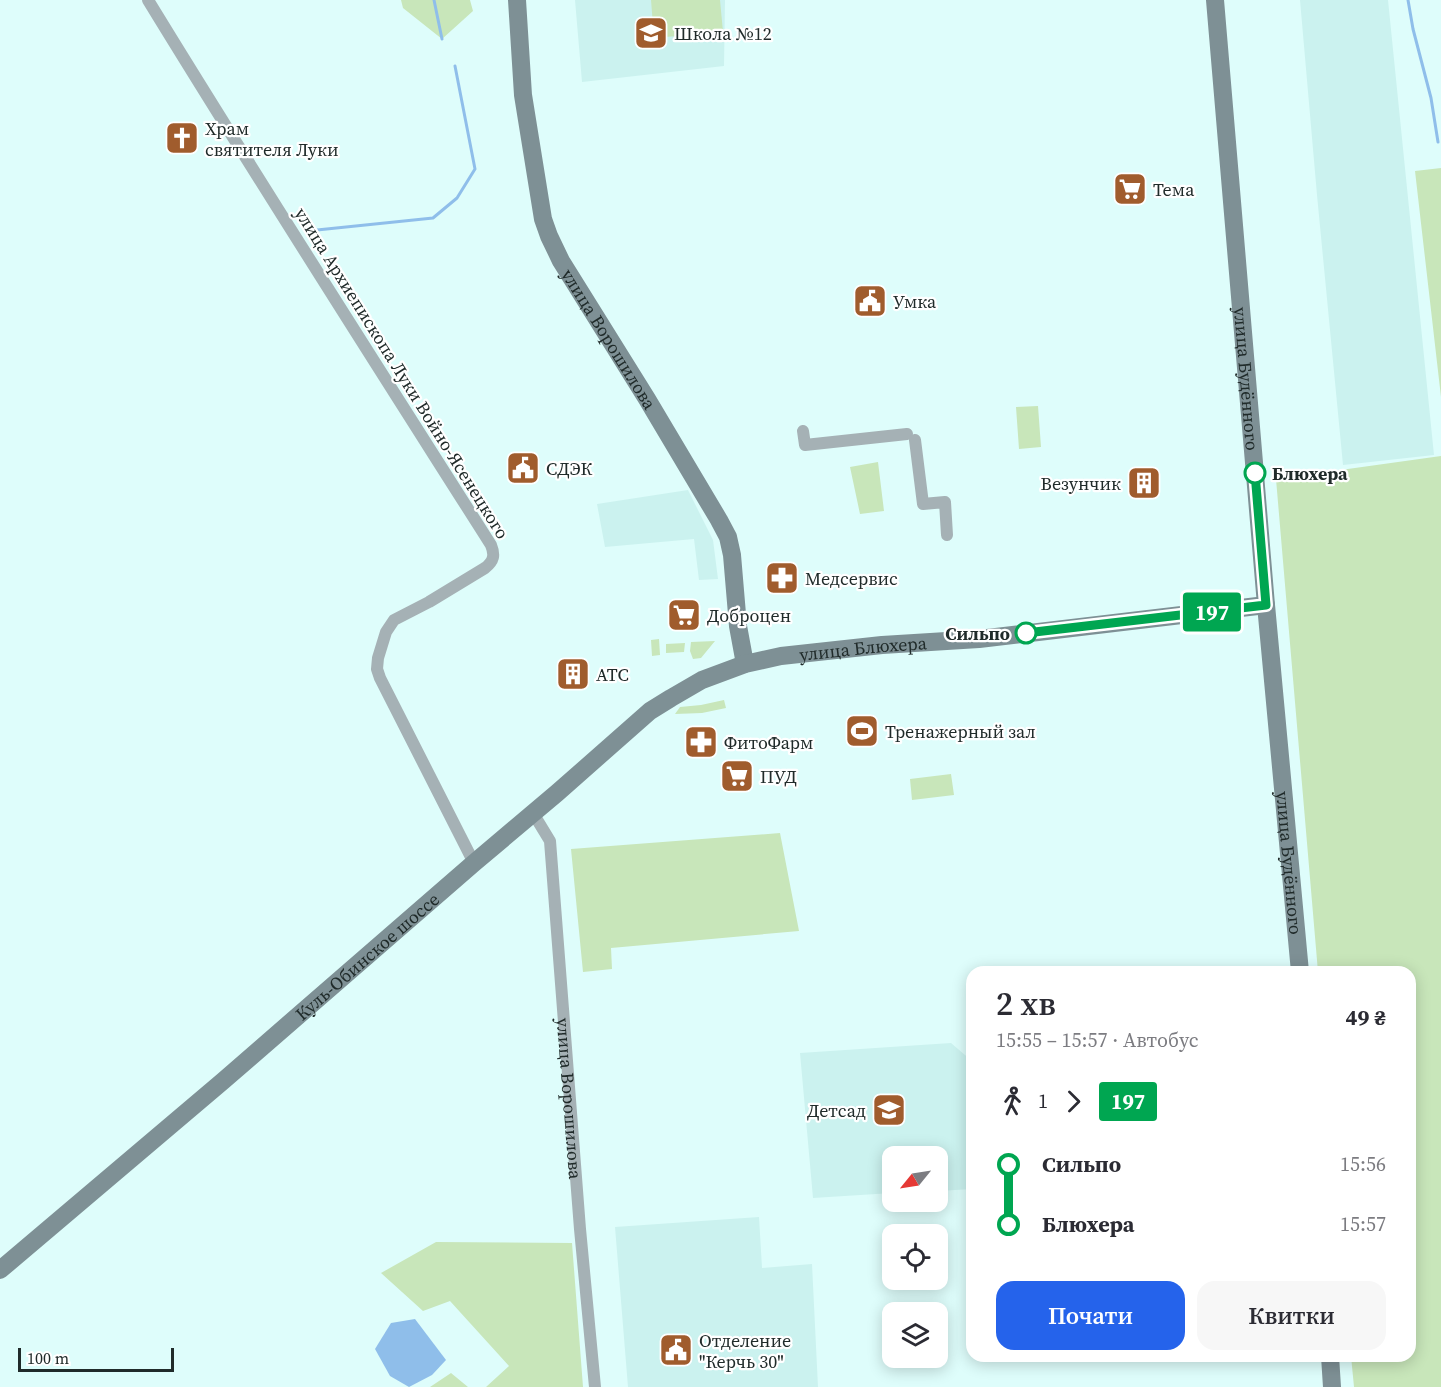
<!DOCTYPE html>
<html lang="uk">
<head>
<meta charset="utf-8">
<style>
	:root { --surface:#fff; --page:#f7f7f7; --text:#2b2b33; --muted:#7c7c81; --accent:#2563eb }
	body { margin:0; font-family:"Source Serif 4",serif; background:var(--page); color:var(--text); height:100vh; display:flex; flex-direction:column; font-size:22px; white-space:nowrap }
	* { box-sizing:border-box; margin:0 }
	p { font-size:20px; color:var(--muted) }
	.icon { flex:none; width:33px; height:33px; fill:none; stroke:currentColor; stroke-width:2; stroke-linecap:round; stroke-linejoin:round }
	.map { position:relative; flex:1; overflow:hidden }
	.details { position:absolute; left:966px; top:966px; width:450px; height:396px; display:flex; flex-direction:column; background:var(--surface); border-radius:18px; box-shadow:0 3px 15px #0003 }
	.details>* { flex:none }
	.badge { padding:0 12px; border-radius:4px; font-size:21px; line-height:39px }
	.needle { width:39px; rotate:240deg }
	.buttons { position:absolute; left:882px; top:1146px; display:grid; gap:12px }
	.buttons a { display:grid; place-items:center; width:66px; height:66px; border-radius:12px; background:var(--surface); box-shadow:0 3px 15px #0003; font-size:30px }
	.scale { position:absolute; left:18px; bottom:15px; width:156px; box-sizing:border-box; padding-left:6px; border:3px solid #202b2a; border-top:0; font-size:16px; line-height:21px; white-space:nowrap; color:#202b2a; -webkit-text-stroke:4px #fff; paint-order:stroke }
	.map>.badge { position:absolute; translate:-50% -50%; box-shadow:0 0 0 3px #fff }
	.legs { display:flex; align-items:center; gap:9px; height:66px; padding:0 30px; font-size:20px }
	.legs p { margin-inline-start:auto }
	.headline { display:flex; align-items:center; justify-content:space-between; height:102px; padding:0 30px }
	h1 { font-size:33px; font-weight:600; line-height:45px }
	.button { display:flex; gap:12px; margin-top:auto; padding:12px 30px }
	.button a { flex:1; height:69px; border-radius:18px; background:var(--accent); color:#fff; font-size:24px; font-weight:600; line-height:69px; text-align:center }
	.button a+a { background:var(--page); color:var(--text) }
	ul { padding:0 30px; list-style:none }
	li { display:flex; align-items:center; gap:21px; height:60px; font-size:22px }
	li i { display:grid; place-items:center; width:9px; height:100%; margin:0 8px; background:currentColor }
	li i::after { content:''; width:15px; height:15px; margin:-8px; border:4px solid; border-radius:50%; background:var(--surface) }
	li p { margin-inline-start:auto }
	li:first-child i { background:linear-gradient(#0000 50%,currentColor 0) }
	li:last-child i { background:linear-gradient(currentColor 50%,#0000 0) }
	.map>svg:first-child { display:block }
	.built { fill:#cbf2ef }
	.green { fill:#c8e6ba }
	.water { fill:#8fbeea }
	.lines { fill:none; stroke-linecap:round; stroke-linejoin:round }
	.stream { stroke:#8fbeea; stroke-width:3 }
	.street { stroke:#a5b1b5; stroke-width:12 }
	.secondary { stroke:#7e9095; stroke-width:18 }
	.line-1-casing { stroke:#fff; stroke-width:14 }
	.line-1 { stroke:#00a651; stroke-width:9 }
	.stop-1-dot { fill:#fff; stroke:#00a651; stroke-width:3 }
	.labels { text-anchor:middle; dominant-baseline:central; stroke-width:4.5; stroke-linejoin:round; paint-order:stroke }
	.poi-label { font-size:18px; fill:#202b2a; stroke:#fff; text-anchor:start }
	.street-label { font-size:18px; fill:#202b2a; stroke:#fff }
	.stop-label { font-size:18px; font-weight:bold; fill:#202b2a; stroke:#fff; text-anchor:start }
</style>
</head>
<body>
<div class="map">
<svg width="1441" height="1387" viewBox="0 0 1441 1387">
	<rect width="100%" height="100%" fill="#defdfb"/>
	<path class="built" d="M 575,0 L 725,0 L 724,66 L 582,82 Z
		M 1300,0 L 1388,0 L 1434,455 L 1343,465 L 1317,195 Z
		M 688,490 L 713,540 L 718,579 L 699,580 L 694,539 L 605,547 L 597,504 Z
		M 951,1043 L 972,1061 L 972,1189 L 938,1191 L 938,1156 L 892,1156 L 892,1193 L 813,1198 L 800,1053 Z
		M 759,1217 L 762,1268 L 812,1264 L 818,1387 L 628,1387 L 615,1227 Z"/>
	<path class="green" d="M 401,0 L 470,0 L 473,11 L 442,39 L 403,8 Z
		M 651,0 L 720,0 L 723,32 L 654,38 Z
		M 1441,168 L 1441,397 L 1415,171 Z
		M 1038,406 L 1041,447 L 1019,449 L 1016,407 Z
		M 1441,456 L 1441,1387 L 1354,1387 L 1351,1356 L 1410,1356 L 1410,972 L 1318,972 L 1276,479 Z
		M 878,462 L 884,511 L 860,514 L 850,467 Z
		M 659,639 L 660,655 L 652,656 L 651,640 Z
		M 715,641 L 701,658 L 693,659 L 690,651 L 691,642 Z
		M 685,643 L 684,652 L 666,653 L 666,644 Z
		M 724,700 L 726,708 L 702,713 L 675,714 L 680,707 L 701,705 Z
		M 951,774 L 954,795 L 912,800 L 910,779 Z
		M 780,833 L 799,931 L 611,948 L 612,969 L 583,972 L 571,849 Z
		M 436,1242 L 572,1243 L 583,1387 L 486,1387 L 509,1366 L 450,1301 L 423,1311 L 381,1273 Z
		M 451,1373 L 468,1387 L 430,1387 Z"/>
	<path class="water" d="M 415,1319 L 446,1360 L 432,1375 L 409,1387 L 390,1376 L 375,1349 L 391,1323 Z"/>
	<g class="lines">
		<path class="stream" d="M 434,0 L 442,39
			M 1408,0 L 1413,29 L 1431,98 L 1438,142
			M 317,230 L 433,218 L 457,198 L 475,169 L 455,66"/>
		<g class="street">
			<path d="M 148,0 C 260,183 376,364 491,545 C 495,555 494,561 485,568 L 429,602 L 394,620 L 386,632 L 378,658 L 377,669 L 380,678 L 474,863"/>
			<path d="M 803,431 L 805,445 L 907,434"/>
			<path d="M 915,440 L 923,504 L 945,502 L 947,535"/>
			<path id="s1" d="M 533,813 L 550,841 L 580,1229 L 595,1387"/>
		</g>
		<g class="secondary">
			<path id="s2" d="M 517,0 L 523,95 L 543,219 L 549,236 L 561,261 L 647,399 L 719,520 L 728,537 L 732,555 L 738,626 L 745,664"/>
			<path id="s3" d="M 1215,0 L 1266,605 L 1300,972"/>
			<path id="s4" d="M 0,1270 L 223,1081 L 474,863 L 557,793 L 650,711 L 671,698 L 702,680 L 745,664 L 781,656 L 882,645 L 979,639 L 1266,605"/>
			<path d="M 1330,1356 L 1332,1387"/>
		</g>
	</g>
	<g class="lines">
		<defs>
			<path id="line-1" d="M 1026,633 L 1266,605 L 1255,473"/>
		</defs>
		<use href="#line-1" class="line-1-casing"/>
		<use href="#line-1" class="line-1"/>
	</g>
	<defs>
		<symbol id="school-square" viewBox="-11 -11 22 22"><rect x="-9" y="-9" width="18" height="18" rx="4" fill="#a05c2d" stroke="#fff"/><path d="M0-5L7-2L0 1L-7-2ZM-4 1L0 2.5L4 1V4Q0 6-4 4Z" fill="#fff"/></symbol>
		<symbol id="church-square" viewBox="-11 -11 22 22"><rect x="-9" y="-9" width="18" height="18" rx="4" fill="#a05c2d" stroke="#fff"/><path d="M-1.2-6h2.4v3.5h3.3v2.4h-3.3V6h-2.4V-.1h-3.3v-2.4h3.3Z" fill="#fff"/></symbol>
		<symbol id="supermarket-square" viewBox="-11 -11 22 22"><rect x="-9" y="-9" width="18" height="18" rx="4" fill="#a05c2d" stroke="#fff"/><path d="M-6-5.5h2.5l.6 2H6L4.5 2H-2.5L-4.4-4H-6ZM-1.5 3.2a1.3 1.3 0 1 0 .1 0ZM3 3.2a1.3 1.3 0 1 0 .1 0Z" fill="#fff"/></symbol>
		<symbol id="civic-square" viewBox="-11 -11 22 22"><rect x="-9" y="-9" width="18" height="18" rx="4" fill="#a05c2d" stroke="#fff"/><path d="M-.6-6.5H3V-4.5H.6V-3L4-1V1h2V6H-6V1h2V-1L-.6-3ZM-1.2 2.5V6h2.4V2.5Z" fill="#fff"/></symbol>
		<symbol id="building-square" viewBox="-11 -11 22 22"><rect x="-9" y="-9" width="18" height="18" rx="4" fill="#a05c2d" stroke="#fff"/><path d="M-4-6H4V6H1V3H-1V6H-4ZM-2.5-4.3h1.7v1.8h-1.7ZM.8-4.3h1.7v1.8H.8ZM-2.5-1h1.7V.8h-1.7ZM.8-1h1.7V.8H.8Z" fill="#fff"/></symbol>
		<symbol id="pharmacy-square" viewBox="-11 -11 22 22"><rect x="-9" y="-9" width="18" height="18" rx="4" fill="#a05c2d" stroke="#fff"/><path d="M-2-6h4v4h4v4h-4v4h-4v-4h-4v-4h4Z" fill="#fff"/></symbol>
		<symbol id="stadium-square" viewBox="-11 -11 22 22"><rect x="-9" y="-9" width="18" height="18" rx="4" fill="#a05c2d" stroke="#fff"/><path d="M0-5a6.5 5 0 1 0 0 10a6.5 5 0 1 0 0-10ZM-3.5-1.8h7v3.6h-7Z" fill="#fff"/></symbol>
	</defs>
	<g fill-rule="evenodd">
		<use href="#school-square" x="632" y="14" width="38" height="38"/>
		<use href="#church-square" x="163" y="119" width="38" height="38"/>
		<use href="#supermarket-square" x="1111" y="170" width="38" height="38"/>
		<use href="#civic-square" x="851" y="282" width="38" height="38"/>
		<use href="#civic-square" x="504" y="449" width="38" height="38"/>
		<use href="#building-square" x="1125" y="464" width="38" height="38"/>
		<use href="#pharmacy-square" x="763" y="559" width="38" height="38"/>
		<use href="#supermarket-square" x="665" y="596" width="38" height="38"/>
		<use href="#building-square" x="554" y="655" width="38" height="38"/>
		<use href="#stadium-square" x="843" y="712" width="38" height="38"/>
		<use href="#pharmacy-square" x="682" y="723" width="38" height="38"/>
		<use href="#supermarket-square" x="718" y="757" width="38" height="38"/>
		<use href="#school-square" x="870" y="1091" width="38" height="38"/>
		<use href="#civic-square" x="657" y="1331" width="38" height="38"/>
	</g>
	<g class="stop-1-dot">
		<circle cx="1255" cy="473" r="10"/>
		<circle cx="1026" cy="633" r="10"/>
	</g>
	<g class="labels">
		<g class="poi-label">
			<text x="674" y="33">Школа №12</text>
			<text x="205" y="128">Храм<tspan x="205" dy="21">святителя Луки</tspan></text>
			<text x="1153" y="189">Тема</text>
			<text x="893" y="301">Умка</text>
			<text x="546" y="468">СДЭК</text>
			<text x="1121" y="483" text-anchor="end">Везунчик</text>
			<text x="805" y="578">Медсервис</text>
			<text x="707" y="615">Доброцен</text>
			<text x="596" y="674">АТС</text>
			<text x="885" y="731">Тренажерный зал</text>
			<text x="724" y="742">ФитоФарм</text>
			<text x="760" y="776">ПУД</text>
			<text x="866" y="1110" text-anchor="end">Детсад</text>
			<text x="699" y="1340">Отделение<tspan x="699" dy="21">"Керчь 30"</tspan></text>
		</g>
		<g class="street-label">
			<text stroke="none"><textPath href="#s2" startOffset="358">улица Ворошилова</textPath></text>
			<text transform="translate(402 373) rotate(58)">улица Архиепископа Луки Войно-Ясенецкого</text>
			<text stroke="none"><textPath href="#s3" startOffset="380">улица Будённого</textPath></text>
			<text stroke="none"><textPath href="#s4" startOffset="1083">улица Блюхера</textPath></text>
			<text stroke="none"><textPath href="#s3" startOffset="866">улица Будённого</textPath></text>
			<text stroke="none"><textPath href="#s4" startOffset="483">Куль-Обинское шоссе</textPath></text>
			<text stroke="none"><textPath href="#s1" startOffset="291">улица Ворошилова</textPath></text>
		</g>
		<g class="stop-label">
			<text x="1272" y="473">Блюхера</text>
			<text x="1010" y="633" text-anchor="end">Сильпо</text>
		</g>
	</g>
</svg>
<div class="buttons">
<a><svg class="needle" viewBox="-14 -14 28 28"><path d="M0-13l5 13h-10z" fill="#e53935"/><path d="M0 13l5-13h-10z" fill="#7c7c81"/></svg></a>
<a><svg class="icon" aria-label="locate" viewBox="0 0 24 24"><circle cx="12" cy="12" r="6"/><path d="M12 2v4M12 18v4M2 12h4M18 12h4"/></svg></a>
<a><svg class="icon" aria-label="layers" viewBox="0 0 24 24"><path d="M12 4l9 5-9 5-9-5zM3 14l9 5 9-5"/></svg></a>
</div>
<div class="scale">100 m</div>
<b class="badge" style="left:1212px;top:612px;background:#00a651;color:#fff">197</b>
<section class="details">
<div class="headline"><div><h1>2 хв</h1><p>15:55 – 15:57 · Автобус</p></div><b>49 ₴</b></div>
<div class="legs"><svg class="icon" aria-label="walk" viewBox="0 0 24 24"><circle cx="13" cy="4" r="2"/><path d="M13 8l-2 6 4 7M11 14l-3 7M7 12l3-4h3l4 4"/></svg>1<svg class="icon" aria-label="forward" viewBox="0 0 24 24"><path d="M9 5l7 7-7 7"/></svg><b class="badge" style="background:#00a651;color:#fff">197</b></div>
<ul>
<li><i style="color:#00a651"></i><b>Сильпо</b><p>15:56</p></li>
<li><i style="color:#00a651"></i><b>Блюхера</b><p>15:57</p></li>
</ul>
<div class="button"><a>Почати</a><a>Квитки</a></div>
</section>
</div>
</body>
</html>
